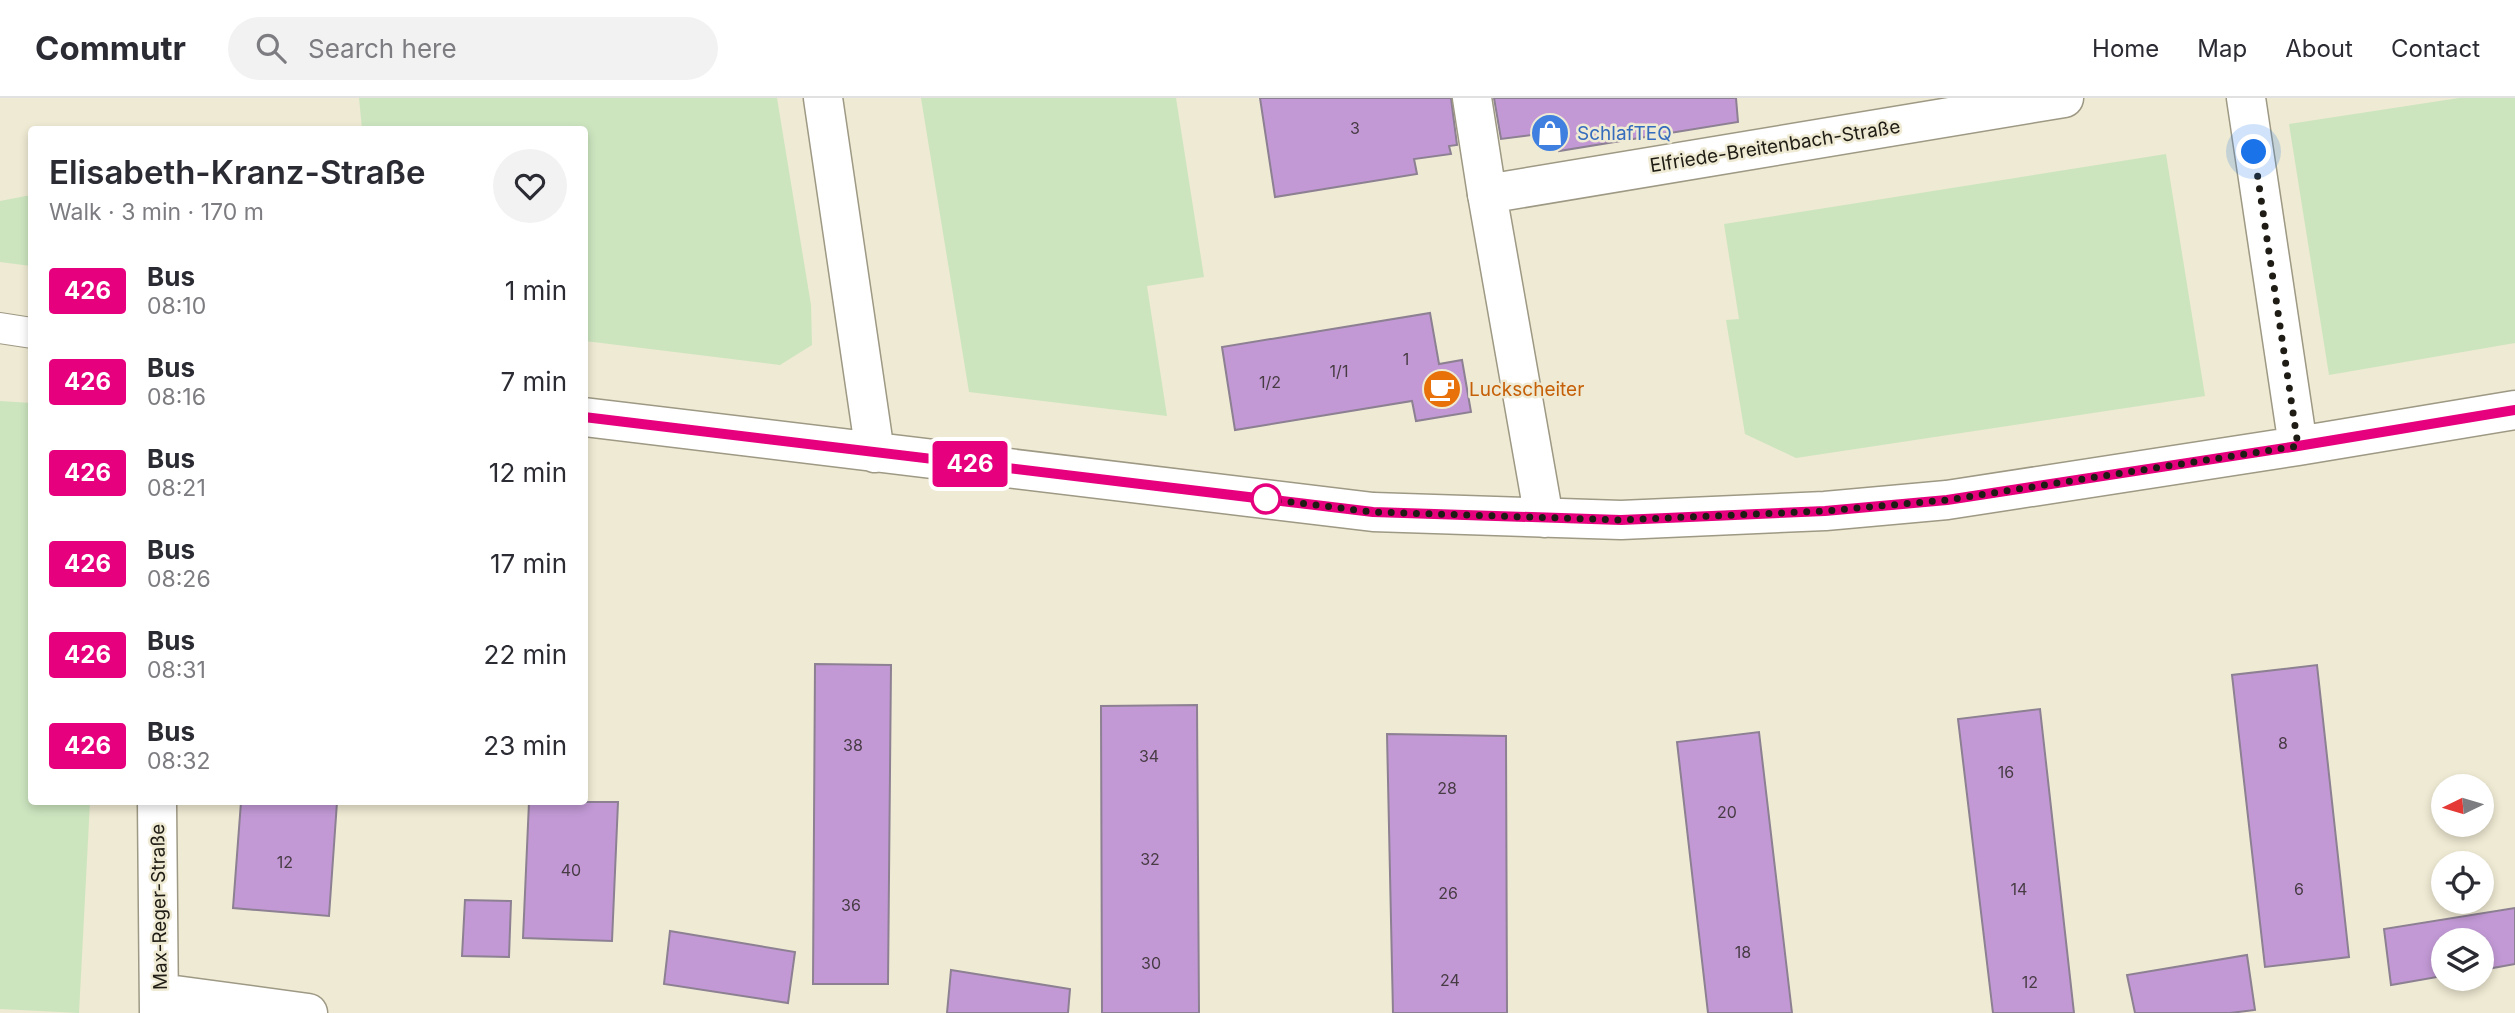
<!DOCTYPE html>
<html lang="en">
<head>
<meta charset="utf-8">
<style>
	:root { --surface:#fff; --page:#f2f2f3; --text:#2b2b33; --muted:#7c7c81; --line:#e1e1e2 }
	body { margin:0; font-family:Inter,sans-serif; background:var(--page); color:var(--text); height:100vh; display:flex; flex-direction:column; font-size:26px; white-space:nowrap }
	* { box-sizing:border-box; margin:0 }
	p { font-size:23px; color:var(--muted) }
	.icon { flex:none; width:38px; height:38px; fill:none; stroke:currentColor; stroke-width:2; stroke-linecap:round; stroke-linejoin:round }
	.map { position:relative; flex:1; overflow:hidden }
	.drawer { position:absolute; left:28px; top:28px; width:560px; height:679px; display:flex; flex-direction:column; background:var(--surface); border-radius:7px; box-shadow:0 4px 10px #0003 }
	.drawer>* { flex:none }
	.badge { padding:0 14px; border-radius:5px; font-size:24px; line-height:46px }
	.needle { width:46px; rotate:265deg }
	.buttons { position:absolute; left:2431px; top:676px; display:grid; gap:14px }
	.buttons a { display:grid; place-items:center; width:63px; height:63px; border-radius:50%; background:var(--surface); box-shadow:0 4px 10px #0003; font-size:35px }
	.you { position:absolute; width:35px; height:35px; margin:-18px; border:5px solid #fff; border-radius:50%; background:#1a73e8; box-shadow:0 0 0 10px #1a73e833 }
	.map>.badge { position:absolute; translate:-50% -50%; box-shadow:0 0 0 4px #fff }
	.round { display:grid; place-items:center; flex:none; width:74px; height:74px; border-radius:37px; background:var(--page) }
	.summary { display:flex; align-items:center; justify-content:space-between; height:119px; padding:0 21px }
	h1 { font-size:33px; font-weight:600; line-height:52px }
	ul { padding:0; list-style:none }
	li { display:flex; align-items:center; gap:21px; height:91px; padding:0 21px }
	li div { flex:1 }
	li b { display:block; font-size:26px }
	li em { font-style:normal }
	li .badge { min-width:77px; font-weight:700; text-align:center }
	header { display:flex; align-items:center; gap:42px; box-sizing:border-box; height:98px; padding:0 35px; background:var(--surface); border-bottom:2px solid var(--line) }
	header strong { font-size:33px }
	nav { display:flex; gap:38px; margin-inline-start:auto; font-size:24px }
	.search { width:490px; height:63px; background:var(--page); display:flex; align-items:center; gap:18px; box-sizing:border-box; padding:0 24px; border-radius:38px; color:var(--muted); font-size:26px }
	.map>svg:first-child { display:block }
	.green { fill:#cce5bf }
	.building { fill:#c299d5; stroke:#8c8092; stroke-width:2 }
	.lines { fill:none; stroke-linecap:round; stroke-linejoin:round }
	.service-casing { stroke:#9e9984; stroke-width:32 }
	.pedestrian-casing { stroke:#9e9984; stroke-width:41 }
	.minor-casing { stroke:#9e9984; stroke-width:41 }
	.service { stroke:#fff; stroke-width:30 }
	.pedestrian { stroke:#fff; stroke-width:38 }
	.minor { stroke:#fff; stroke-width:38 }
	.line-casing { stroke:#fff; stroke-width:16 }
	.line { stroke:#e6007e; stroke-width:10 }
	.walk { stroke:#1e1c14; stroke-width:7; stroke-dasharray:0 12.6 }
	.stop-dot { fill:#fff; stroke:#e6007e; stroke-width:3.5 }
	.labels { text-anchor:middle; dominant-baseline:central; stroke-width:5; stroke-linejoin:round; paint-order:stroke }
	.number-label { font-size:16px; fill:#473b44 }
	.shop-label { font-size:19px; fill:#366cbe; stroke:#efead3; text-anchor:start }
	.street-label { font-size:19px; fill:#1e1c14; stroke:#efead3 }
	.food-label { font-size:19px; fill:#c56008; stroke:#efead3; text-anchor:start }
</style>
</head>
<body>
<header>
<strong>Commutr</strong>
<div class="search"><svg class="icon" aria-label="search" viewBox="0 0 24 24"><circle cx="10" cy="10" r="6"/><path d="M15 15l6 6"/></svg>Search here</div>
<nav><a>Home</a><a>Map</a><a>About</a><a>Contact</a></nav>
</header>
<div class="map">
<svg width="2515" height="915" viewBox="0 0 2515 915">
	<rect width="100%" height="100%" fill="#efead3"/>
	<path class="green" d="M 359,0 L 777,0 L 811,207 L 812,247 L 780,267 L 585,243 L 584,32 L 362,31 Z
		M 921,0 L 1176,0 L 1204,179 L 1147,188 L 1167,318 L 969,294 Z
		M 2459,0 L 2515,0 L 2515,245 L 2329,277 L 2289,26 Z
		M 2166,56 L 2205,298 L 1796,360 L 1745,336 L 1726,222 L 1739,221 L 1724,126 Z
		M 31,97 L 31,168 L 0,164 L 0,103 Z
		M 0,303 L 31,305 L 32,704 L 90,704 L 79,915 L 0,911 Z"/>
	<path class="building" d="M 1260,0 L 1451,0 L 1457,47 L 1449,48 L 1451,56 L 1414,61 L 1417,76 L 1275,99 Z
		M 1494,0 L 1736,0 L 1738,24 L 1559,53 L 1555,34 L 1501,41 Z
		M 1430,215 L 1439,266 L 1462,262 L 1471,314 L 1416,323 L 1412,303 L 1235,332 L 1222,249 Z
		M 815,566 L 891,567 L 888,886 L 813,886 Z
		M 2317,567 L 2349,859 L 2265,869 L 2232,577 Z
		M 1197,607 L 1199,915 L 1102,915 L 1101,608 Z
		M 2040,611 L 2074,915 L 1993,915 L 1958,621 Z
		M 1759,634 L 1792,915 L 1708,915 L 1677,644 Z
		M 1387,636 L 1506,638 L 1507,915 L 1393,915 Z
		M 241,704 L 337,704 L 329,818 L 233,810 Z
		M 529,704 L 618,704 L 612,843 L 523,840 Z
		M 465,802 L 511,803 L 509,859 L 462,858 Z
		M 2515,810 L 2515,866 L 2482,872 L 2482,842 L 2443,842 L 2443,878 L 2391,887 L 2384,831 Z
		M 670,833 L 795,854 L 788,905 L 664,886 Z
		M 2247,857 L 2255,912 L 2230,915 L 2135,915 L 2127,877 Z
		M 951,872 L 1070,891 L 1068,915 L 947,915 Z"/>
	<g class="lines">
		<defs>
			<path id="service" d="M 0,230 L 32,235"/>
			<path id="pedestrian" d="M 1472,0 L 1487,96"/>
			<path id="minor" d="M 823,0 L 875,355
				M 2246,0 L 2298,348
				M 584,319 L 1373,414 L 1621,422 L 1825,413 L 1947,402 L 2298,348 L 2515,312
				M 1544,420 L 1487,96 L 2064,0
				M 157,704 L 159,915
				M 160,895 L 308,915"/>
		</defs>
		<use href="#service" class="service-casing"/>
		<use href="#pedestrian" class="pedestrian-casing"/>
		<use href="#minor" class="minor-casing"/>
		<use href="#service" class="service"/>
		<use href="#pedestrian" class="pedestrian"/>
		<use href="#minor" class="minor"/>
	</g>
	<g class="lines">
		<defs>
			<path id="line" d="M 584,319 L 1373,414 L 1621,422 L 1825,413 L 1947,402 L 2298,348 L 2515,312"/>
		</defs>
		<use href="#line" class="line-casing"/>
		<use href="#line" class="line"/>
		<path class="walk" d="M 1266,401 L 1373,414 L 1621,422 L 1825,413 L 1947,402 L 2298,348 L 2254,54"/>
	</g>
	<defs>
		<symbol id="shop-disc" viewBox="-11 -11 22 22"><circle r="9.5" fill="#3f7fe0" stroke="#efead3"/><path d="M-5-2.5h2.3a2.7 3.5 0 0 1 5.4 0H5L5.5 6h-11ZM-1.5-2.5h3a1.5 2.3 0 0 0-3 0Z" fill="#fff"/></symbol>
		<symbol id="cafe-disc" viewBox="-11 -11 22 22"><circle r="9.5" fill="#e8710a" stroke="#efead3"/><path d="M-5.5-4.5H6V0H3Q3 3.5 0 3.5H-2.5Q-5.5 3.5-5.5 0ZM3-3.2v2h1.7v-2ZM-6 4.5H4V6H-6Z" fill="#fff"/></symbol>
	</defs>
	<g fill-rule="evenodd">
		<use href="#shop-disc" x="1528" y="13" width="44" height="44"/>
		<use href="#cafe-disc" x="1420" y="269" width="44" height="44"/>
	</g>
	<circle class="stop-dot" cx="1266" cy="401" r="14"/>
	<g class="labels">
		<g class="number-label">
			<text x="1355" y="30">3</text>
			<text x="1406" y="261">1</text>
			<text x="1339" y="273">1/1</text>
			<text x="1270" y="284">1/2</text>
			<text x="2283" y="645">8</text>
			<text x="853" y="647">38</text>
			<text x="1149" y="658">34</text>
			<text x="2006" y="674">16</text>
			<text x="1447" y="690">28</text>
			<text x="1727" y="714">20</text>
			<text x="1150" y="761">32</text>
			<text x="285" y="764">12</text>
			<text x="571" y="772">40</text>
			<text x="2019" y="791">14</text>
			<text x="2299" y="791">6</text>
			<text x="1448" y="795">26</text>
			<text x="851" y="807">36</text>
			<text x="1743" y="854">18</text>
			<text x="1151" y="865">30</text>
			<text x="1450" y="882">24</text>
			<text x="2030" y="884">12</text>
		</g>
		<g class="shop-label">
			<text x="1577" y="35">SchlafTEQ</text>
		</g>
		<g class="street-label">
			<text transform="translate(1775 48) rotate(-9)">Elfriede-Breitenbach-Straße</text>
			<text transform="translate(159 809) rotate(-91)">Max-Reger-Straße</text>
		</g>
		<g class="food-label">
			<text x="1469" y="291">Luckscheiter</text>
		</g>
	</g>
</svg>
<div class="buttons">
<a><svg class="needle" viewBox="-14 -14 28 28"><path d="M0-13l5 13h-10z" fill="#e53935"/><path d="M0 13l5-13h-10z" fill="#7c7c81"/></svg></a>
<a><svg class="icon" aria-label="locate" viewBox="0 0 24 24"><circle cx="12" cy="12" r="6"/><path d="M12 2v4M12 18v4M2 12h4M18 12h4"/></svg></a>
<a><svg class="icon" aria-label="layers" viewBox="0 0 24 24"><path d="M12 4l9 5-9 5-9-5zM3 14l9 5 9-5"/></svg></a>
</div>
<div class="you" style="left:2254px;top:54px"></div>
<b class="badge" style="left:970px;top:366px;background:#e6007e;color:#fff">426</b>
<section class="drawer">
<div class="summary"><div><h1>Elisabeth-Kranz-Straße</h1><p>Walk · 3 min · 170 m</p></div><a class="round"><svg class="icon" aria-label="heart" viewBox="0 0 24 24"><path d="M12 20l-8-8c-3-5 5-10 8-4 3-6 11-1 8 4z"/></svg></a></div>
<ul>
<li><span class="badge" style="background:#e6007e;color:#fff">426</span><div><b>Bus</b><p>08:10</p></div><em>1 min</em></li>
<li><span class="badge" style="background:#e6007e;color:#fff">426</span><div><b>Bus</b><p>08:16</p></div><em>7 min</em></li>
<li><span class="badge" style="background:#e6007e;color:#fff">426</span><div><b>Bus</b><p>08:21</p></div><em>12 min</em></li>
<li><span class="badge" style="background:#e6007e;color:#fff">426</span><div><b>Bus</b><p>08:26</p></div><em>17 min</em></li>
<li><span class="badge" style="background:#e6007e;color:#fff">426</span><div><b>Bus</b><p>08:31</p></div><em>22 min</em></li>
<li><span class="badge" style="background:#e6007e;color:#fff">426</span><div><b>Bus</b><p>08:32</p></div><em>23 min</em></li>
</ul>
</section>
</div>
</body>
</html>
